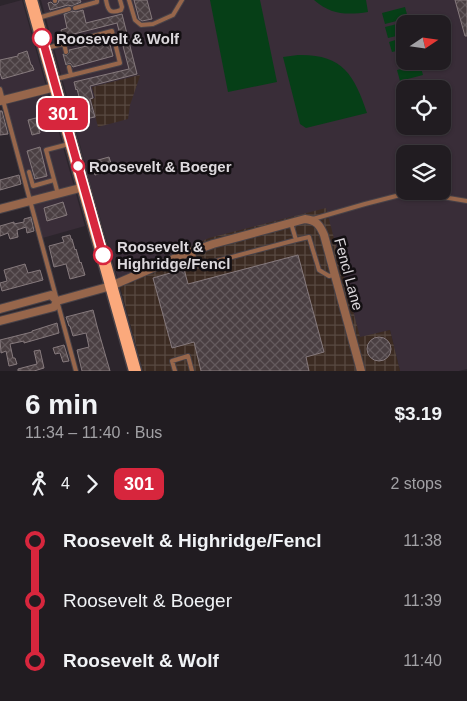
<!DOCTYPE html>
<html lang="en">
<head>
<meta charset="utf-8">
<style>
	:root { --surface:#211c21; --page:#2d292e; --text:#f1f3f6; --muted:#a2a1a5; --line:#3e3a3f }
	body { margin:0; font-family:Arial,sans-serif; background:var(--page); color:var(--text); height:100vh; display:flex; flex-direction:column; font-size:19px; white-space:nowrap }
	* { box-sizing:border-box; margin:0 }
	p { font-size:16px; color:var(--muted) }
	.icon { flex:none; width:28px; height:28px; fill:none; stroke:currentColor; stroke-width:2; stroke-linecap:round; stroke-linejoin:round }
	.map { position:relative; height:371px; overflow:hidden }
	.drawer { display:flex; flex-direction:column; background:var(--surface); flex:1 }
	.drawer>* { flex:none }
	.badge { padding:0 10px; border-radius:8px; font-size:18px; line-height:32px }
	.needle { width:32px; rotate:77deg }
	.controls { position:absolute; left:396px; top:15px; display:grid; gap:10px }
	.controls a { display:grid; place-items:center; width:55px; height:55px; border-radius:10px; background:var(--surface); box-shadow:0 1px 4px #0004,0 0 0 1px var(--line); font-size:25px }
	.map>.badge { position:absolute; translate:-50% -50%; box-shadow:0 0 0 2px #fff }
	.legs { display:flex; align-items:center; gap:8px; height:55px; padding:0 25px; font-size:16px }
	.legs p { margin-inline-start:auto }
	.overview { display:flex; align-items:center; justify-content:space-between; height:85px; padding:0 25px }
	h1 { font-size:28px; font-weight:700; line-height:38px }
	ul { padding:0 25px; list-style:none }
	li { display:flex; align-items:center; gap:18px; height:60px; font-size:19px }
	li i { display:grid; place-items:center; width:8px; height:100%; margin:0 6px; background:currentColor }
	li i::after { content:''; width:12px; height:12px; margin:-6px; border:4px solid; border-radius:50%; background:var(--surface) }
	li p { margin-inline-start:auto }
	li:first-child i { background:linear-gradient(#0000 50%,currentColor 0) }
	li:last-child i { background:linear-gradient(currentColor 50%,#0000 0) }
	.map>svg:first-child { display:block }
	.built { fill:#392d38; fill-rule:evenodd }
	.industrial { fill:url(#industrial-grid) }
	.pitch { fill:#063f17 }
	.building { fill:url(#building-cross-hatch); stroke:#867a7d }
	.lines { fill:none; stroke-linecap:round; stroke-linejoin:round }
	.lane-casing { stroke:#484248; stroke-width:6 }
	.street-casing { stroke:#484248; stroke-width:10 }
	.primary-casing { stroke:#484248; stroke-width:15 }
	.lane { stroke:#97664b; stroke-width:4 }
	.street { stroke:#97664b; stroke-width:8 }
	.primary { stroke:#fba97c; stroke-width:12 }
	.line-1-casing { stroke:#fff; stroke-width:11 }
	.line-1 { stroke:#d7263d; stroke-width:8 }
	.stop-1-dot { fill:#fff; stroke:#d7263d; stroke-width:2.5 }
	.labels { text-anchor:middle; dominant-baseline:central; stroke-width:5; stroke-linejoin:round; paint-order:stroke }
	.stop-label { font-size:15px; font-weight:bold; fill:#dcd8dc; stroke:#130f12; text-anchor:start }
	.street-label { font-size:15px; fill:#dcd8dc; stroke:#130f12 }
</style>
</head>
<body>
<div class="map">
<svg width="467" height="371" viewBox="0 0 467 371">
	<defs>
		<pattern id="industrial-grid" width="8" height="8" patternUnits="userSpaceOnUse" patternTransform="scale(1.25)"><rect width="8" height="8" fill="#3c2b22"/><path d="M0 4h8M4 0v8" fill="none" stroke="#584942"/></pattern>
		<pattern id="building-cross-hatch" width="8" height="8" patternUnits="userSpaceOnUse" patternTransform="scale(1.25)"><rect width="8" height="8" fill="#4a3f42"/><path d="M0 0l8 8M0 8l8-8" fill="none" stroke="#645a5d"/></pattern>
	</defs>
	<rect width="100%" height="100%" fill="#2c252c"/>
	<path class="built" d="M 22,0 L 85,226 L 39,239 L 0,95 L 0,6 Z
		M 41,0 L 467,0 L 467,369 L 459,371 L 400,371 L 390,330 L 360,338 L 118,279 L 93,193 ZM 405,24 L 442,24 L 442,61 L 405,61 ZM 405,89 L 442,89 L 442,126 L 405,126 ZM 405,154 L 442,154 L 442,191 L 405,191 Z"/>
	<path class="industrial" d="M 139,75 L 140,76 L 130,105 L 128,119 L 98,127 L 91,99 L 95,98 L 92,87 Z
		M 326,208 L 360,337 L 390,330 L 400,371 L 143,371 L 118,279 L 209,238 Z"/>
	<path class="pitch" d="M 210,0 L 260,0 L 277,82 L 228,92 Z
		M 314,0 L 366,0 L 368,12 C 347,15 331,15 314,0 Z
		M 405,7 L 408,18 L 385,24 L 382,13 Z
		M 409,21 L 410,24 L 405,24 L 405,34 L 388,38 L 385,27 Z
		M 405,37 L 405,49 L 392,52 L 389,42 Z
		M 298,55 C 342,54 354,74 367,113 L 306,128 L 300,124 L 283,57 Z
		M 420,64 L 423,75 L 400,81 L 397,70 Z
		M 424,79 L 427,89 L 405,89 L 405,95 L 404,95 L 401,85 Z"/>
	<path class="building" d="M 59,0 L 80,0 L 81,2 L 74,5 L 72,6 L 68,5 L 50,10 L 48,3 L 51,2 L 53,4 L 55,5 L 58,3 Z
		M 134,0 L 147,0 L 152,19 L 142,21 L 139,19 Z
		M 455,0 L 467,0 L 467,36 L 465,36 Z
		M 83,10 L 86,23 L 122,14 L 137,74 L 90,86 L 93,98 L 90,99 L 95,117 L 85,119 L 77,89 L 76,90 L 74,82 L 129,69 L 117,23 L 62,37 L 61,30 L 67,28 L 64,14 L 70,12 L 72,11 L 76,12 Z
		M 109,41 L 113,56 L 73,67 L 70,63 L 66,65 L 63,54 L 65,55 L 67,55 L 69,53 L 69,50 Z
		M 27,51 L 31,65 L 32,65 L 34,70 L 2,79 L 0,73 L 0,60 L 18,56 L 18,54 Z
		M 0,111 L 2,111 L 8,134 L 0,135 Z
		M 36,118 L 40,133 L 32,135 L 28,120 Z
		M 40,147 L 47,176 L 35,179 L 27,151 Z
		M 109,157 L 113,170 L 95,175 L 91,162 Z
		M 19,175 L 21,184 L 0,190 L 0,180 Z
		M 63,202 L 67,215 L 47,221 L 44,208 Z
		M 31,217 L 34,231 L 27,233 L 26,227 L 17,230 L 18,237 L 10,239 L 8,233 L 0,236 L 0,226 L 14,222 L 14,224 L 24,222 L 24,219 Z
		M 70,235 L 71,239 L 72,239 L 75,250 L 76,249 L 80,263 L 81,262 L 85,275 L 70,279 L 66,264 L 54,267 L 49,246 L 64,242 L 62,237 Z
		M 298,255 L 324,352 L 306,357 L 309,371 L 201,371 L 194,342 L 172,348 L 153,278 L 184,269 L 188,284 Z
		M 25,264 L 28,273 L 40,270 L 43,280 L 2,291 L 0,283 L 7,281 L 4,270 Z
		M 93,310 L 97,326 L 110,371 L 82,371 L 77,350 L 89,347 L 86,333 L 73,336 L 70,326 L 69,326 L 66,317 Z
		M 57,323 L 59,333 L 24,343 L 24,341 L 10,344 L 13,358 L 15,358 L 17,364 L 9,366 L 6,351 L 1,353 L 0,340 L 32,332 L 32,331 Z
		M367 349a12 12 0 1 1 24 0a12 12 0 1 1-24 0Z
		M 64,345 L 69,361 L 63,362 L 60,353 L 55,354 L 53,348 Z
		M 40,350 L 44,368 L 34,371 L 18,371 L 18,369 L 37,364 L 34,351 Z"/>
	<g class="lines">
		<defs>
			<path id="lane" d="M 55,0 L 55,1
				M 106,0 C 108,11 110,14 121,10 L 122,7 L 120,0
				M 129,0 L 135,20 L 141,25 L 153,24 L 173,15 L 182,0
				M 75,8 L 97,2 L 97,0
				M 38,18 L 69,9
				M 64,44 L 66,52
				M 47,48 L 112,31 L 120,63 L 56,79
				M 69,67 L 71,75
				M 0,89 L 76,371
				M 29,172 L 33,186 L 54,180
				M 58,194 L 46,150 L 69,144
				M 313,219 L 365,204 L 404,194 L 419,193 L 467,201
				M 296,240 L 309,237 L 319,270 L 329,276 L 334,275
				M 192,252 L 198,266 L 296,240 L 291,223
				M 175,371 L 172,361 L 188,356 L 192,371"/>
			<path id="street" d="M 0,101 L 55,87
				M 0,209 L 84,187
				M 0,309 L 51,295 L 57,301
				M 0,321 L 54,307 L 57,301 L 111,286 L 185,254 L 213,244 L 305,219 C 316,220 320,225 324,235 L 361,371"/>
			<path id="primary" d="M 31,0 L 135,371"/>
		</defs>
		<use href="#lane" class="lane-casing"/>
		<use href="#street" class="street-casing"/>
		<use href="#primary" class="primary-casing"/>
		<use href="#lane" class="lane"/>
		<use href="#street" class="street"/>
		<use href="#primary" class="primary"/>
	</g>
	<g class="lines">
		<defs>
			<path id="line-1" d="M 42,38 L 103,255"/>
		</defs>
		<use href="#line-1" class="line-1-casing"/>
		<use href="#line-1" class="line-1"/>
	</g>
	<g class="stop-1-dot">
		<circle cx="42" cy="38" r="9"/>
		<circle cx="78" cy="166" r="6"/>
		<circle cx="103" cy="255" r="9"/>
	</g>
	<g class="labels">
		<g class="stop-label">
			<text x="56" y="38">Roosevelt &amp; Wolf</text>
			<text x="89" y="166">Roosevelt &amp; Boeger</text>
			<text x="117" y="246">Roosevelt &amp;<tspan x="117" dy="17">Highridge/Fencl</tspan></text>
		</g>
		<g class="street-label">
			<text transform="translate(349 274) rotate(75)">Fencl Lane</text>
		</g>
	</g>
</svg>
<div class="controls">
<a><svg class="needle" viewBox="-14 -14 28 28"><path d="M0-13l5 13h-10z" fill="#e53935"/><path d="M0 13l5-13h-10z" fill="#a2a1a5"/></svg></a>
<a><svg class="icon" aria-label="locate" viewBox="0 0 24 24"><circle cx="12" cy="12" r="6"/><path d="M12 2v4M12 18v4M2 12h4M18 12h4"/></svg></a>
<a><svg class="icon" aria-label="layers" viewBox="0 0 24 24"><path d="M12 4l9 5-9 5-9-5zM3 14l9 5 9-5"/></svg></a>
</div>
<b class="badge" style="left:63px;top:114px;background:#d7263d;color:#fff">301</b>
</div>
<section class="drawer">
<div class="overview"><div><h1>6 min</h1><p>11:34 – 11:40 · Bus</p></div><b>$3.19</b></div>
<div class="legs"><svg class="icon" aria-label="walk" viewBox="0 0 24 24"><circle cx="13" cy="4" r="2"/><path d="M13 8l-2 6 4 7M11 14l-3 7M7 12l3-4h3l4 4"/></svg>4<svg class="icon" aria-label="forward" viewBox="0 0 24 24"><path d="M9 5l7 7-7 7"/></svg><b class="badge" style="background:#d7263d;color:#fff">301</b><p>2 stops</p></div>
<ul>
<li><i style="color:#d7263d"></i><b>Roosevelt &amp; Highridge/Fencl</b><p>11:38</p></li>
<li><i style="color:#d7263d"></i><span>Roosevelt &amp; Boeger</span><p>11:39</p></li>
<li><i style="color:#d7263d"></i><b>Roosevelt &amp; Wolf</b><p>11:40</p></li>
</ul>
</section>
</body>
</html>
